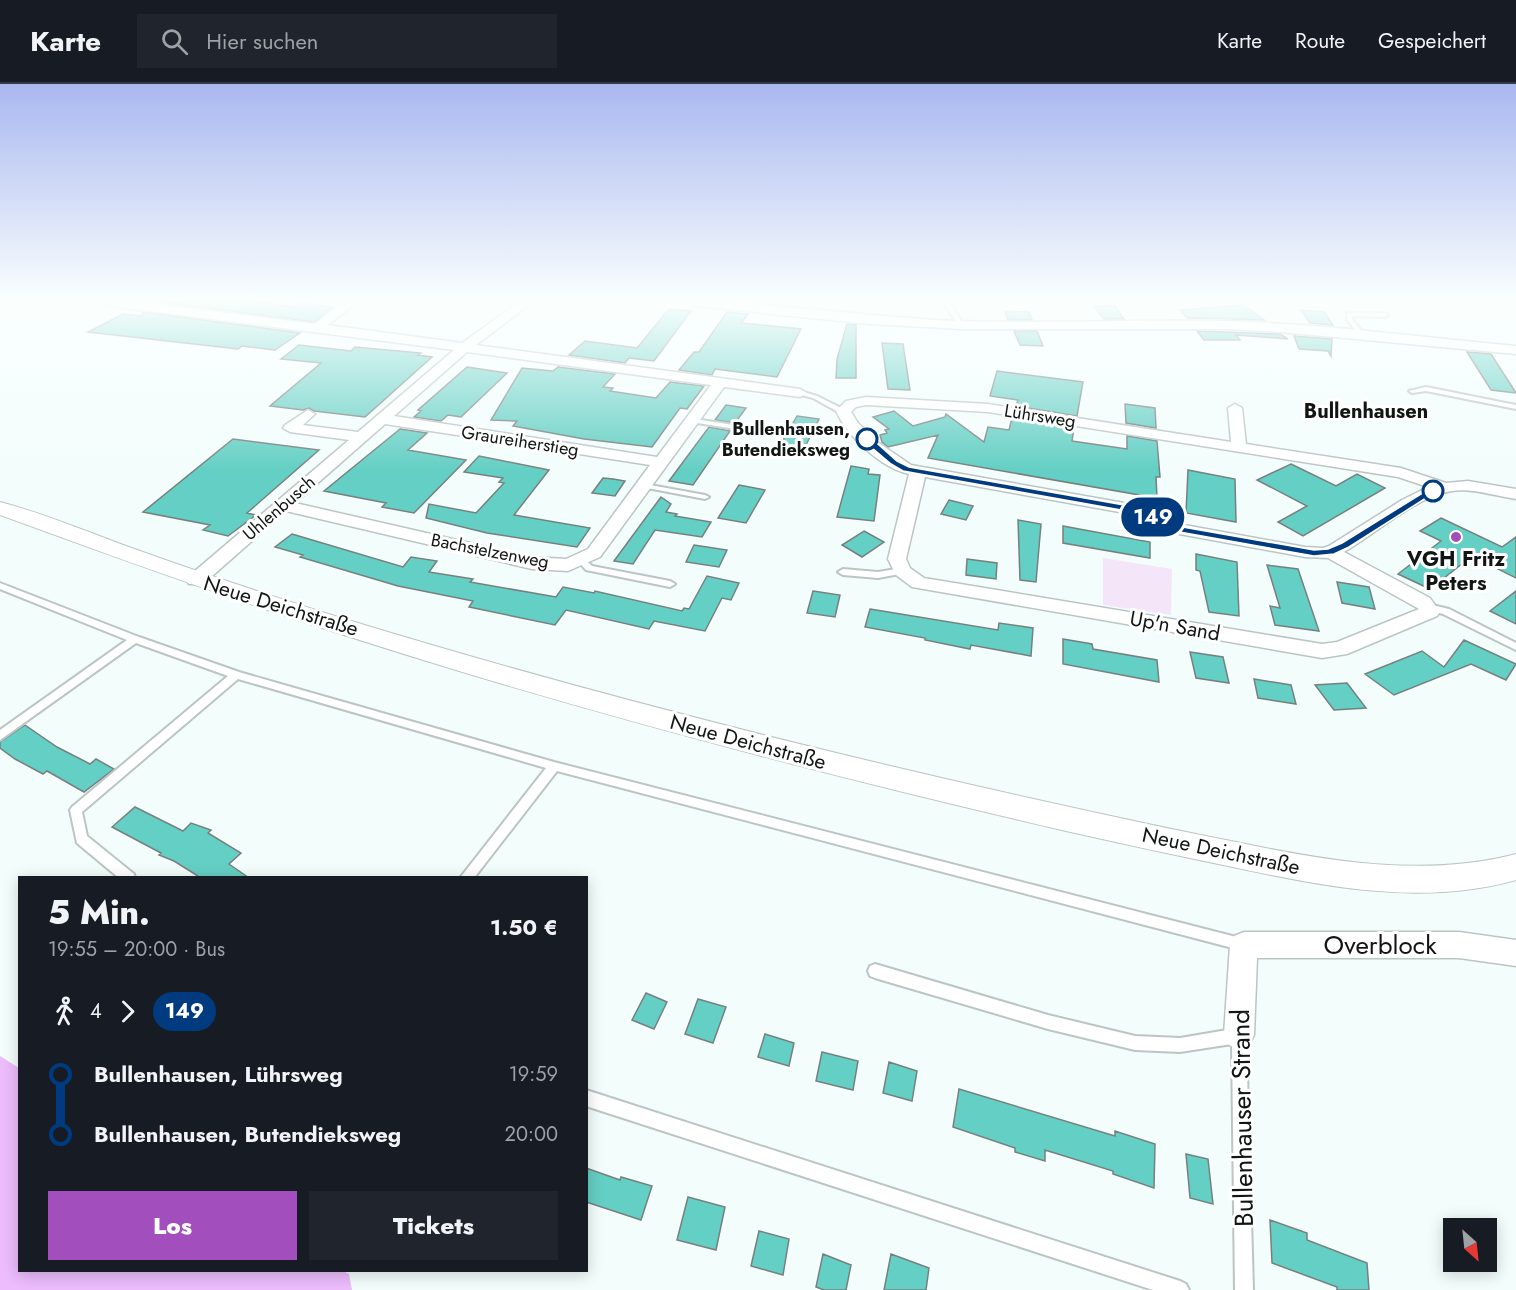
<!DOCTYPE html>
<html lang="de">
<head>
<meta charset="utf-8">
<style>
	:root { --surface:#171b24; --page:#20242c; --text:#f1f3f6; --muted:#9ea1a6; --line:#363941; --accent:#a34ebd }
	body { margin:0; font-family:Jost,sans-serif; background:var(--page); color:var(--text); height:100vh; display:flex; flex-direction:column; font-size:22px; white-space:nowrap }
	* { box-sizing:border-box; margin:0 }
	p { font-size:20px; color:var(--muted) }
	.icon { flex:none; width:33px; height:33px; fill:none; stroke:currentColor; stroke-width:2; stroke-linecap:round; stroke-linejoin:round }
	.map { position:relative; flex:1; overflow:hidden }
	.drawer { position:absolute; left:18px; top:792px; width:570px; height:396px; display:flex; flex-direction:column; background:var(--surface); border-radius:0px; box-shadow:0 3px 15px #0003 }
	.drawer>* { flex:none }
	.badge { padding:0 12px; border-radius:20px; font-size:21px; line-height:39px }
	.needle { width:39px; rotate:153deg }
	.fabs { position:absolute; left:1443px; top:1134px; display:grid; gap:12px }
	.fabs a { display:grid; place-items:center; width:54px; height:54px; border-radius:0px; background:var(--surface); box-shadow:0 3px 15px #0003; font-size:30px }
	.map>.badge { position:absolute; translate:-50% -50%; box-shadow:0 0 0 3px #fff }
	.legs { display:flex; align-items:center; gap:9px; height:66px; padding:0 30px; font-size:20px }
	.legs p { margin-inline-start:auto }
	.head { display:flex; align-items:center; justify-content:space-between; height:102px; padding:0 30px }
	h1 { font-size:33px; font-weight:800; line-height:45px }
	.cta { display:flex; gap:12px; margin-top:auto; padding:12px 30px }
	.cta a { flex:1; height:69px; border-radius:0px; background:var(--accent); color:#fff; font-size:24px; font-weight:800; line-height:69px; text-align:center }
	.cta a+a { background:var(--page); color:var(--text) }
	ul { padding:0 30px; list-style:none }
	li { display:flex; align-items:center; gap:21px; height:60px; font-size:22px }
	li i { display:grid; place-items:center; width:9px; height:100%; margin:0 8px; background:currentColor }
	li i::after { content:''; width:15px; height:15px; margin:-8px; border:4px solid; border-radius:50%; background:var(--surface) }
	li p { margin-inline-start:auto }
	li:first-child i { background:linear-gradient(#0000 50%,currentColor 0) }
	li:last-child i { background:linear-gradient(currentColor 50%,#0000 0) }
	header { display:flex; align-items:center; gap:36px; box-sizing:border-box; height:84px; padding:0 30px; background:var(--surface); border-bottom:2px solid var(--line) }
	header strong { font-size:28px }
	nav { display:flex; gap:33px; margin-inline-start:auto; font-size:21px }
	.search { width:420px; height:54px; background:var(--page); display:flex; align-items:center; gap:15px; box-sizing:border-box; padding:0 21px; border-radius:0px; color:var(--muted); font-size:22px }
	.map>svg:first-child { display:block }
	.green { fill:#f4e5f9 }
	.water { fill:#ecbcfc }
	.building { fill:#64cfc4; stroke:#77807f; stroke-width:1.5 }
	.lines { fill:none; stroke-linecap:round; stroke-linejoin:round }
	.service-casing { stroke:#bbc5c4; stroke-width:4 }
	.minor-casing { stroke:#bbc5c4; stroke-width:3 }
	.tertiary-casing { stroke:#bbc5c4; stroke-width:2 }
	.service { fill:#fff; fill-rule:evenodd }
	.minor { fill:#fff; fill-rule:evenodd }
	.tertiary { fill:#fff; fill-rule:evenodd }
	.line-1 { fill:#003b80; stroke:#fff; stroke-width:1.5 }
	.stop-1-dot { fill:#fff; stroke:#003b80; stroke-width:3 }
	.poi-dot { fill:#a34ebd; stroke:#fff; stroke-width:2 }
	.labels { text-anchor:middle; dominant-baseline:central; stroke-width:6; stroke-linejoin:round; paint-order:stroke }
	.far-street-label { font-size:18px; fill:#111514; stroke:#fff }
	.far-stop-label { font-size:18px; font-weight:bold; fill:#111514; stroke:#fff; text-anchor:end }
	.far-quarter-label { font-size:20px; font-weight:bold; fill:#111514; stroke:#fff }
	.poi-label { font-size:21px; font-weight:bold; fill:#111514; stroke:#fff }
	.street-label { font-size:21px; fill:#111514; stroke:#fff }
	.near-street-label { font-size:26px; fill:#111514; stroke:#fff }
</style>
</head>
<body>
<header>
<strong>Karte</strong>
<div class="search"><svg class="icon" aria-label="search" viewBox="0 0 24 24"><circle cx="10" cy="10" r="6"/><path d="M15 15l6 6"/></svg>Hier suchen</div>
<nav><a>Karte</a><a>Route</a><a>Gespeichert</a></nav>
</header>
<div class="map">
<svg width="1516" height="1206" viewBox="0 0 1516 1206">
	<rect width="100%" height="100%" fill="#f3fefc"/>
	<path class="green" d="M 1103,474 L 1172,485 L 1171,531 L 1103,521 Z"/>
	<path class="water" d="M 0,972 L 19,984 L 20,1186 L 343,1187 L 349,1190 L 352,1206 L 0,1206 Z"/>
	<path class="building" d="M 161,218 L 253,218 L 294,223 L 301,219 L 333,223 L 314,238 Z
		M 1244,221 L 1264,236 L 1187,234 L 1180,226 Z
		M 1094,222 L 1115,222 L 1124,235 L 1104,235 Z
		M 669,225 L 691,227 L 654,277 L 629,274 L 625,279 L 569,271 L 585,257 L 637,264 Z
		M 1301,226 L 1324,228 L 1333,241 L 1310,239 Z
		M 143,228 L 300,249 L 275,266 L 242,262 L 238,265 L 88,248 L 123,230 L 142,232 Z
		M 727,228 L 748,230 L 741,239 L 801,245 L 777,293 L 715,285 L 712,291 L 679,286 L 694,268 L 699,268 Z
		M 1005,228 L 1029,228 L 1032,236 L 1008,236 Z
		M 847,240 L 856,241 L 856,294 L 836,294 L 837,275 Z
		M 1014,247 L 1037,247 L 1043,262 L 1020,261 Z
		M 1197,247 L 1280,250 L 1288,255 L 1236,251 L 1240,256 L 1204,256 Z
		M 1294,252 L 1332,255 L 1331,272 L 1328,267 L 1299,265 Z
		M 882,259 L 903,260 L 910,306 L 888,305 Z
		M 299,261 L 351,267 L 355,263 L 421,269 L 418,271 L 432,273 L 365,333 L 314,327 L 309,324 L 303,326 L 270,322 L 321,279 L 281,275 Z
		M 1467,268 L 1491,270 L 1516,309 L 1491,306 Z
		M 467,283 L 507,289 L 461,333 L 448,331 L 441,337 L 414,333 L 421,327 L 418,326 Z
		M 558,283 L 615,290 L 603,303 L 613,304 L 610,307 L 656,314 L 670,298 L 704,302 L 687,325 L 680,324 L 652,363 L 584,355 L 513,342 L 517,337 L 491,336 L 522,284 L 553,287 Z
		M 997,287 L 1083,298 L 1077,332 L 1016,322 L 1018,316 L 990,312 Z
		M 1125,320 L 1155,324 L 1156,344 L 1126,339 Z
		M 726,321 L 746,324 L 735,339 L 715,336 Z
		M 894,327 L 913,342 L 945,333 L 946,330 L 984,358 L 988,343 L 1009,346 L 1012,334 L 1074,344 L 1072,357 L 1127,365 L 1127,352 L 1157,357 L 1160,393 L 1156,393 L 1157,414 L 928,374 L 938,351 L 888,363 L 882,358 L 880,351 L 887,349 L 885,346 L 889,345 L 873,333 Z
		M 797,332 L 819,335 L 802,369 L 778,365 Z
		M 709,343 L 730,347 L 693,401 L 669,397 Z
		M 400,345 L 427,349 L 408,366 L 466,376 L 414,429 L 382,423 L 386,419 L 324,407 Z
		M 233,355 L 319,366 L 247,429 L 256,431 L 228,452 L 203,446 L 210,441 L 143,428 Z
		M 479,372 L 549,386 L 514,431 L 590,444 L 577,463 L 487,449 L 426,434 L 429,420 L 476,429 L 504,399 L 499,398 L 503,394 L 464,388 Z
		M 1291,380 L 1336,402 L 1357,390 L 1385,404 L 1303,452 L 1278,438 L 1307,422 L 1257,396 Z
		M 851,382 L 869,385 L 868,390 L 880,391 L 874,437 L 837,433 Z
		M 1188,386 L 1235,395 L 1236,438 L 1186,429 Z
		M 603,394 L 613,395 L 625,397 L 615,412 L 592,409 Z
		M 739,401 L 765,406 L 746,439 L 718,434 Z
		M 661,413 L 671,420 L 666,428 L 677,430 L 675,432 L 711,438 L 702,453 L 655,446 L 633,480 L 614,477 Z
		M 949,416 L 973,422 L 966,436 L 941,430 Z
		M 1441,434 L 1502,463 L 1516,453 L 1516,494 L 1472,472 L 1430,505 L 1398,490 L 1441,457 L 1420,447 Z
		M 1018,436 L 1041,440 L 1036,498 L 1020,496 Z
		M 1063,442 L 1150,458 L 1150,474 L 1063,459 Z
		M 864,447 L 884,458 L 862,473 L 842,461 Z
		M 292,450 L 403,483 L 411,473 L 437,477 L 429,488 L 473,495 L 470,498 L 556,513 L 563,503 L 594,509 L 595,507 L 682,527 L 684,524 L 689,525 L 707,492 L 739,499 L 731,516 L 722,514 L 705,547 L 654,537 L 649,545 L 566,526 L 555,541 L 469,523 L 473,517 L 398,502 L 300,473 L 303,471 L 275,463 Z
		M 694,461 L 727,466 L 719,483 L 686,478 Z
		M 1196,470 L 1237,478 L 1239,532 L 1209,528 L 1200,487 L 1196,486 Z
		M 967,475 L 997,479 L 996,495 L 966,491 Z
		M 1267,481 L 1298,485 L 1319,547 L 1275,541 L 1270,522 L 1280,524 Z
		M 1337,498 L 1369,503 L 1375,525 L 1342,519 Z
		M 813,507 L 840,511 L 835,533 L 807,529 Z
		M 1516,507 L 1516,540 L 1490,527 Z
		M 870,525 L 998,546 L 999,539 L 1033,544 L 1031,572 L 971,561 L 970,565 L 925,556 L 925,554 L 865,543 Z
		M 1063,555 L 1092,560 L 1093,565 L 1157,576 L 1159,598 L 1063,580 Z
		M 1464,556 L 1516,580 L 1506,596 L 1471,580 L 1394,611 L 1365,590 L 1422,567 L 1444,583 Z
		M 1190,568 L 1223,573 L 1229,599 L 1196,594 Z
		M 1254,595 L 1291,601 L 1296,620 L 1258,614 Z
		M 1347,599 L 1366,624 L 1334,626 L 1315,601 Z
		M 25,641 L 57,663 L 90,680 L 96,675 L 114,685 L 84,708 L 47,687 L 43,690 L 15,675 L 0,664 L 0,658 Z
		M 135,723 L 183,747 L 191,739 L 211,746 L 208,749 L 241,769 L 229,780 L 249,794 L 201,794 L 174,777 L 159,771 L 161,769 L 112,743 Z
		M 646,909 L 667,918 L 654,945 L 632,936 Z
		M 698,915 L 726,923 L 713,959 L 685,950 Z
		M 765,950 L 794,959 L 789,982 L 758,973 Z
		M 822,968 L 858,977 L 853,1006 L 816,997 Z
		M 889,978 L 917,987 L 912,1017 L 883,1009 Z
		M 959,1005 L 1115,1052 L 1115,1047 L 1155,1060 L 1154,1104 L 1113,1090 L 1113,1087 L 1045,1066 L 1045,1077 L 1015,1068 L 1015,1064 L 953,1043 Z
		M 1186,1070 L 1208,1075 L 1213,1120 L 1190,1114 Z
		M 586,1084 L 620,1096 L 621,1093 L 652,1102 L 641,1136 L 586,1118 Z
		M 688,1113 L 725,1123 L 716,1166 L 677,1156 Z
		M 1270,1136 L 1307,1149 L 1307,1156 L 1367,1179 L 1369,1206 L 1337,1206 L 1337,1203 L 1272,1179 Z
		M 759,1147 L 789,1155 L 783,1191 L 751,1182 Z
		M 823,1170 L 851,1181 L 846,1206 L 824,1206 L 816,1203 Z
		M 891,1170 L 929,1184 L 926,1206 L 884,1206 Z"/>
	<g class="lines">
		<defs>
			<path id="service" d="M 943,218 L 949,218 L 964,241 L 963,242 L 959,242 Z
				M 1347,229 L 1385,229 L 1388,231 L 1385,233 L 1352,232 L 1353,236 L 1364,250 L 1361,252 L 1347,236 Z
				M 1426,303 L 1516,321 L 1516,325 L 1426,307 L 1412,309 L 1409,307 Z
				M 800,307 L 817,312 L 847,327 L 840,329 L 813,314 L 798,310 L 797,309 Z
				M 688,334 L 754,344 L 758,346 L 754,348 L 691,338 L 688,338 Z
				M 639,399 L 705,411 L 709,413 L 705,415 L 642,403 L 638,401 Z
				M 580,472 L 583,473 L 592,482 L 670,497 L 675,500 L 670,503 L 586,486 L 576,475 Z
				M 902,484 L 907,487 L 905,489 L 878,494 L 843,491 L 838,488 L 843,485 L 878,488 Z
				M 0,499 L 139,553 L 239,588 L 291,603 L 554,678 L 1244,855 L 1249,857 L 1251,861 L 1249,865 L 1244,867 L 557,687 L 474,794 L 460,794 L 546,684 L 238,595 L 82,728 L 87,752 L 134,790 L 135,794 L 119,794 L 77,759 L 70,726 L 72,723 L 228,592 L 136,559 L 0,656 L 0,646 L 127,556 L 0,505 Z
				M 1428,520 L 1449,525 L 1516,559 L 1516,566 L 1443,530 L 1425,525 L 1423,523 Z
				M 875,880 L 1048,931 L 1135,952 L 1180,954 L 1239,944 L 1244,946 L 1246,951 L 1253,1206 L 1235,1206 L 1232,960 L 1180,968 L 1135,966 L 1048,945 L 875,894 L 870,892 L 868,887 L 870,882 Z
				M 586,1006 L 1180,1197 L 1186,1200 L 1189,1206 L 1153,1206 L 586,1022 Z"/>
			<path id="minor" d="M 104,218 L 141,218 L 315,240 L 343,218 L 357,218 L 328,241 L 462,259 L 519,218 L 533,218 L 476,261 L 800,305 L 807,309 L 800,313 L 724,303 L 600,473 L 568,487 L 532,485 L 286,427 L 203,500 L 189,500 L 187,496 L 189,492 L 349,356 L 290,348 L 283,344 L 285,341 L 308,326 L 315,330 L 303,341 L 358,348 L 454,266 L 110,222 ZM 467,268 L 711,301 L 657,373 L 394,332 ZM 385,340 L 650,381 L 588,465 L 566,475 L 532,473 L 295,419 Z
				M 689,218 C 780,218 870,234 960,237 C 1049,240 1138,235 1227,237 C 1324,240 1420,253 1516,262 L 1516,270 L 1280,248 L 1227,245 L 961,245 L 870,240 L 695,222 Z
				M 866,313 L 988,320 L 1231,358 L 1228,324 L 1235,320 L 1242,324 L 1246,360 L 1401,384 L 1446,399 L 1468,397 L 1516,405 L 1516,415 C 1495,412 1473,404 1452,407 C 1416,412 1376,450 1344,468 L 1430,514 L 1440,528 L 1437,532 L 1347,570 L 1322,574 L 912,503 L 896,491 L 888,475 L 909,390 C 881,384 848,353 836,327 L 846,317 ZM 866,321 L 988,328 L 1398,393 L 1428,403 L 1402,416 L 1329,462 L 1323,464 L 1305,463 L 1179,440 L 1141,422 L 911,381 L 876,357 L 858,339 L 851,328 L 856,323 ZM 925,393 L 1136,431 L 1174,449 L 1305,473 L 1328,474 L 1419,525 L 1337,558 L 1322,560 L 924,494 L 910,484 L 906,475 Z
				M 1244,848 L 1459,848 L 1516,856 L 1516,882 L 1459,874 L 1257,874 L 1254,951 L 1249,961 L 1239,966 L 1229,961 L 1224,951 L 1230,861 L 1234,852 Z"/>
			<path id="tertiary" d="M 0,418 C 43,429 85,447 126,462 C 195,487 265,510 335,532 C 586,609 840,673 1097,729 C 1143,739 1189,749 1236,758 C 1327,777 1424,794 1516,770 L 1516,796 C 1421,823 1322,802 1228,782 C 1174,771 1120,759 1066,747 C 812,688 560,622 313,541 C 208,507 104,469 0,431 Z"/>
		</defs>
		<use href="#service" class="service-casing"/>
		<use href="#minor" class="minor-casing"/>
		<use href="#tertiary" class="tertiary-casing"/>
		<use href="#service" class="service"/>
		<use href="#minor" class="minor"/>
		<use href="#tertiary" class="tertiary"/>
	</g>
	<linearGradient id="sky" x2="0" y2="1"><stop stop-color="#a9b7f0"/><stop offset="0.56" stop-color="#fafffe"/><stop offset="1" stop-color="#fafffe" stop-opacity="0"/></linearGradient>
	<rect width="1516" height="387" fill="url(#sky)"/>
	<path class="line-1" d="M 864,353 L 870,353 L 897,377 L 909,383 L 1141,424 L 1177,442 L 1314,466 L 1328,465 L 1342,459 L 1429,405 L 1437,407 L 1349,463 L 1334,470 L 1314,472 L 1174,447 L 1138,429 L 903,387 L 891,380 L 864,357 Z"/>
	<g class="stop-1-dot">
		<circle cx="867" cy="355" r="10"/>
		<circle cx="1433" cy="407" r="10"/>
	</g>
	<circle class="poi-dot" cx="1456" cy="453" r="6"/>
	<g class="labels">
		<g class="far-street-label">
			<text transform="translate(1040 332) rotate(9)">Lührsweg</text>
			<text transform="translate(520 357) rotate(9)">Graureiherstieg</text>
			<text transform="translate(279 424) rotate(-41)">Uhlenbusch</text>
			<text transform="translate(490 467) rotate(11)">Bachstelzenweg</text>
		</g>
		<g class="far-stop-label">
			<text x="850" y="345">Bullenhausen,<tspan x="850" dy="21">Butendieksweg</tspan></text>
		</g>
		<g class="far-quarter-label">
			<text x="1366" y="327">Bullenhausen</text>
		</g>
		<g class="poi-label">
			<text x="1456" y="475">VGH Fritz<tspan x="1456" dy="24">Peters</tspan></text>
		</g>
		<g class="street-label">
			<text transform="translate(281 522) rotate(17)">Neue Deichstraße</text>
			<text transform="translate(1175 542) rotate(10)">Up'n Sand</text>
			<text transform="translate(748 658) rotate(15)">Neue Deichstraße</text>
			<text transform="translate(1221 767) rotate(12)">Neue Deichstraße</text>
		</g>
		<g class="near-street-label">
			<text x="1380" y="861">Overblock</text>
			<text transform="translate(1242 1034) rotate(-91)">Bullenhauser Strand</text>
		</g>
	</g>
</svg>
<div class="fabs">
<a><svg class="needle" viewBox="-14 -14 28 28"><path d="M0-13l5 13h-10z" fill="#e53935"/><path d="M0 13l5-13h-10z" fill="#9ea1a6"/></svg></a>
</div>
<b class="badge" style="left:1153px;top:433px;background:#003b80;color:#fff">149</b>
<section class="drawer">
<div class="head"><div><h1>5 Min.</h1><p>19:55 – 20:00 · Bus</p></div><b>1.50 €</b></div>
<div class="legs"><svg class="icon" aria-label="walk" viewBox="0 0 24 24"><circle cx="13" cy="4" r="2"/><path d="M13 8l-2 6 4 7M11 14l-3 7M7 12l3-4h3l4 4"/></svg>4<svg class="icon" aria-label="forward" viewBox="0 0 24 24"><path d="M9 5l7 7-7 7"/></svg><b class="badge" style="background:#003b80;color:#fff">149</b></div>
<ul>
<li><i style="color:#003b80"></i><b>Bullenhausen, Lührsweg</b><p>19:59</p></li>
<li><i style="color:#003b80"></i><b>Bullenhausen, Butendieksweg</b><p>20:00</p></li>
</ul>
<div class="cta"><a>Los</a><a>Tickets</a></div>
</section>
</div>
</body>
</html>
